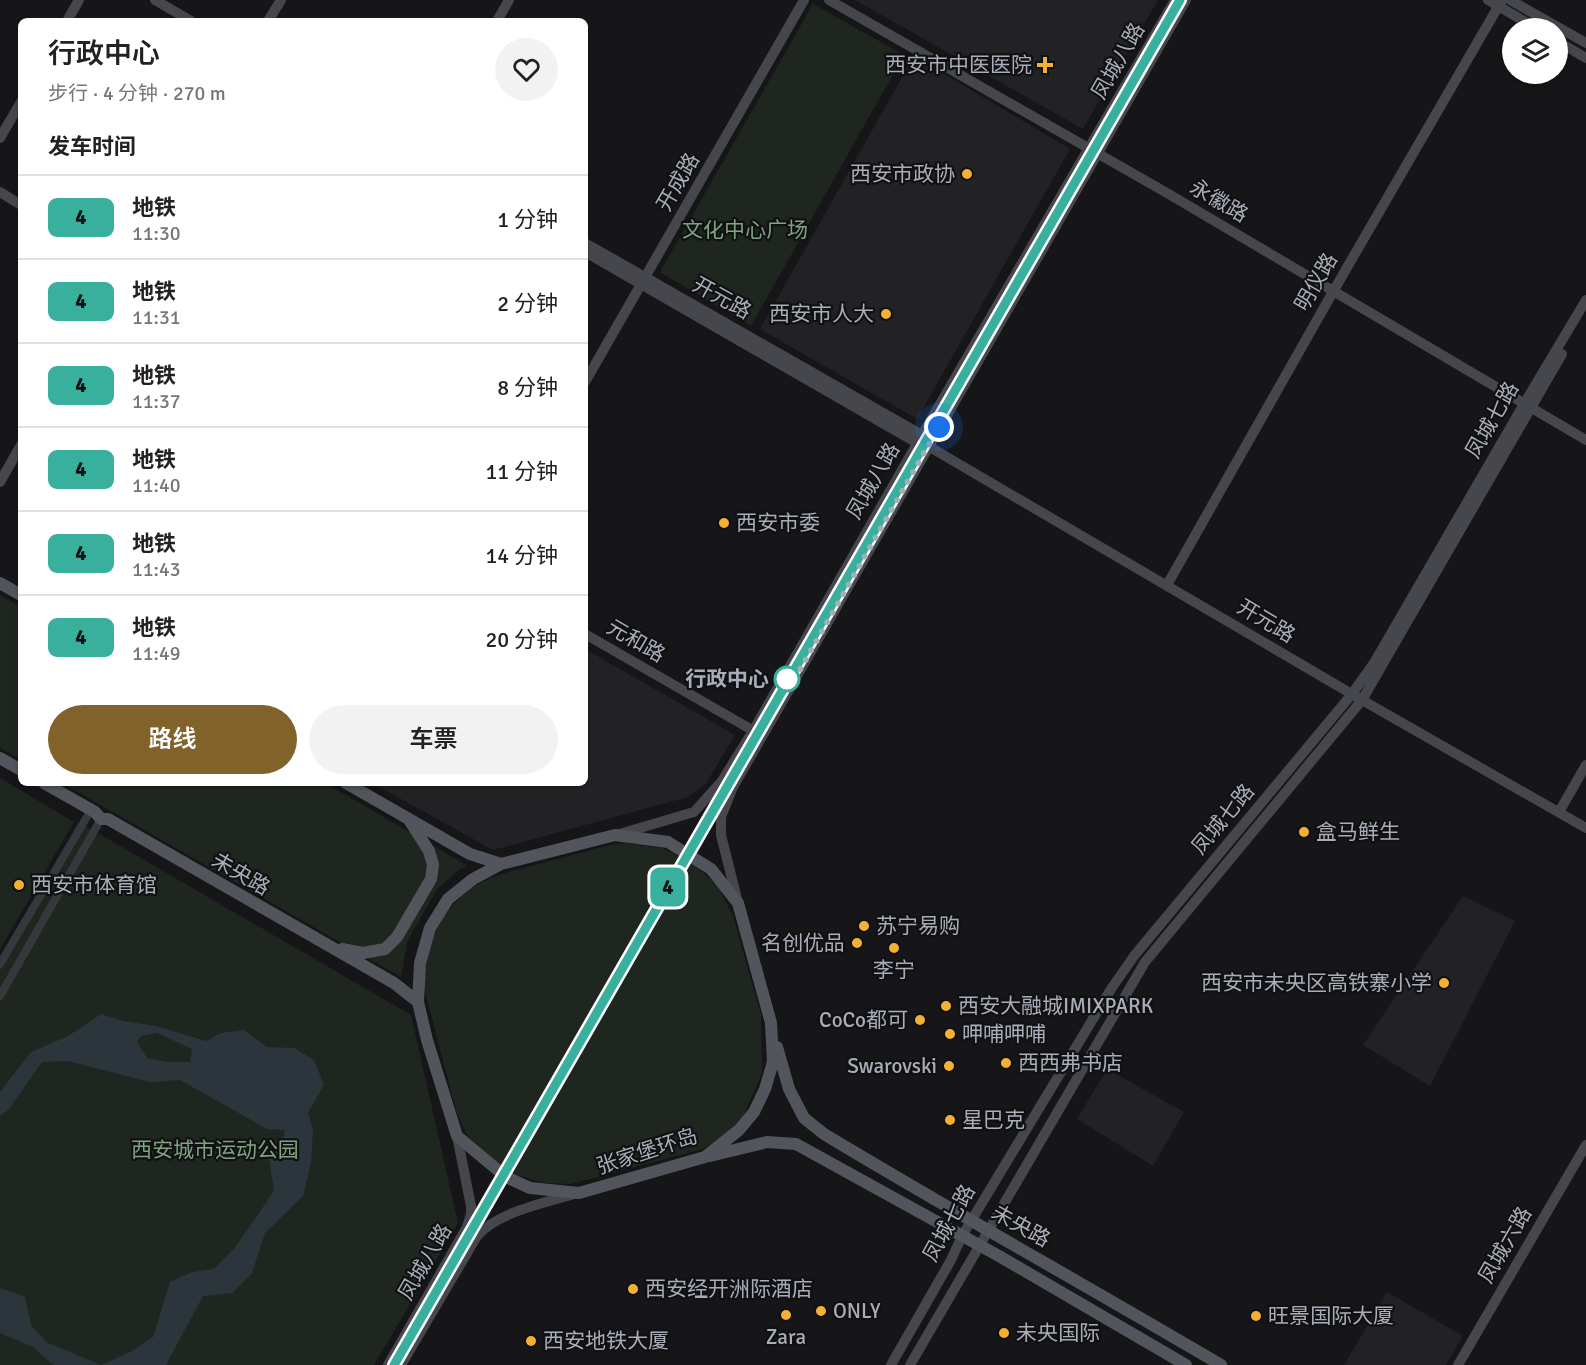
<!DOCTYPE html>
<html lang="zh">
<head>
<meta charset="utf-8">
<style>
	:root { --surface:#fff; --page:#f2f2f2; --text:#222; --muted:#767676; --line:#e0e0e0; --accent:#80622a }
	body { margin:0; font-family:Signika,"Noto Sans SC",sans-serif; background:var(--page); color:var(--text); height:100vh; display:flex; flex-direction:column; font-size:22px; white-space:nowrap }
	* { box-sizing:border-box; margin:0 }
	p { font-size:20px; color:var(--muted) }
	.icon { flex:none; width:33px; height:33px; fill:none; stroke:currentColor; stroke-width:2; stroke-linecap:round; stroke-linejoin:round }
	.map { position:relative; flex:1; overflow:hidden }
	.drawer { position:absolute; left:18px; top:18px; width:570px; height:768px; display:flex; flex-direction:column; background:var(--surface); border-radius:9px; box-shadow:0 2px 4px #0004 }
	.drawer>* { flex:none }
	.badge { padding:0 12px; border-radius:9px; font-size:21px; line-height:39px }
	.tools { position:absolute; left:1502px; top:18px; display:grid; gap:12px }
	.tools a { display:grid; place-items:center; width:66px; height:66px; border-radius:50%; background:var(--surface); box-shadow:0 2px 4px #0004; font-size:30px }
	.you { position:absolute; width:30px; height:30px; margin:-15px; border:4px solid #fff; border-radius:50%; background:#1a73e8; box-shadow:0 0 0 9px #1a73e833 }
	.map>.badge { position:absolute; translate:-50% -50%; box-shadow:0 0 0 3px #fff }
	h2 { padding:0 30px; font-size:22px; line-height:54px }
	.round { display:grid; place-items:center; flex:none; width:63px; height:63px; border-radius:32px; background:var(--page) }
	.headline { display:flex; align-items:center; justify-content:space-between; height:102px; padding:0 30px }
	h1 { font-size:28px; font-weight:600; line-height:45px }
	.button { display:flex; gap:12px; margin-top:auto; padding:12px 30px }
	.button a { flex:1; height:69px; border-radius:36px; background:var(--accent); color:#fff; font-size:24px; font-weight:600; line-height:69px; text-align:center }
	.button a+a { background:var(--page); color:var(--text) }
	ul { padding:0; list-style:none }
	li { display:flex; align-items:center; gap:18px; height:84px; padding:0 30px; border-top:2px solid var(--line) }
	li div { flex:1 }
	li b { display:block; font-size:22px }
	li em { font-style:normal }
	li .badge { min-width:66px; font-weight:700; text-align:center }
	.map>svg:first-child { display:block }
	.built { fill:#222225 }
	.green { fill:#1e261f }
	.water { fill:#2c353c; fill-rule:evenodd }
	.lines { fill:none; stroke-linecap:round; stroke-linejoin:round }
	.street { stroke:#37383d; stroke-width:8 }
	.secondary { stroke:#45474d; stroke-width:10 }
	.primary { stroke:#53555c; stroke-width:12 }
	.line-casing { stroke:#fff; stroke-width:14 }
	.line { stroke:#39b09e; stroke-width:9 }
	.walk { stroke:#a8adb8; stroke-width:6; stroke-dasharray:0 10.8 }
	.poi-dot { fill:#f2b134; stroke:#111113; stroke-width:2 }
	.stop-dot { fill:#fff; stroke:#39b09e; stroke-width:3 }
	.labels { text-anchor:middle; dominant-baseline:central; stroke-width:4.5; stroke-linejoin:round; paint-order:stroke }
	.street-label { font-size:21px; fill:#a8adb8; stroke:#111113 }
	.poi-label { font-size:21px; fill:#a8adb8; stroke:#111113; text-anchor:start }
	.park-label { font-size:21px; fill:#7fa381; stroke:#111113 }
	.stop-label { font-size:21px; font-weight:bold; fill:#a8adb8; stroke:#111113; text-anchor:end }
</style>
</head>
<body>
<div class="map">
<svg width="1586" height="1365" viewBox="0 0 1586 1365">
	<rect width="100%" height="100%" fill="#161618"/>
	<path class="built" d="M 855,0 L 1158,0 L 1083,129 Z
		M 914,56 L 1070,149 L 917,419 L 760,329 Z
		M 585,649 L 735,735 L 705,785 L 688,797 L 493,850 L 372,783 L 585,783 Z
		M 1463,896 L 1515,921 L 1430,1086 L 1363,1045 Z
		M 1107,1069 L 1184,1112 L 1153,1166 L 1077,1119 Z
		M 1387,1292 L 1463,1336 L 1446,1365 L 1344,1365 Z"/>
	<path class="green" d="M 813,4 L 904,55 L 751,326 L 660,272 Z
		M 0,595 L 21,607 L 21,760 L 0,748 Z
		M 0,778 L 74,822 L 0,949 Z
		M 62,783 L 325,783 L 468,866 L 460,869 L 437,889 L 407,942 L 401,977 Z
		M 79,822 L 411,1015 L 458,1223 L 374,1365 L 0,1365 L 0,958 Z
		M 624,843 L 662,848 L 694,864 L 718,887 L 733,916 L 761,1015 L 762,1073 L 743,1117 L 724,1136 L 703,1149 L 571,1184 L 544,1183 L 511,1173 L 478,1149 L 467,1135 L 457,1114 L 424,988 C 424,942 446,896 491,878 C 506,872 523,868 539,864 C 563,858 587,851 610,845 Z"/>
	<path class="water" d="M 101,1014 L 123,1021 L 156,1026 L 206,1041 L 221,1033 L 244,1030 L 267,1047 L 294,1048 L 314,1060 L 324,1085 L 308,1113 L 313,1129 L 311,1163 L 303,1196 L 265,1233 L 252,1273 L 232,1293 L 203,1296 L 166,1365 L 53,1365 L 33,1347 L 0,1333 L 0,1288 L 25,1297 L 31,1325 L 46,1342 L 101,1365 L 130,1352 L 153,1337 L 170,1282 L 192,1272 L 214,1269 L 234,1249 L 274,1191 L 269,1158 L 282,1145 L 285,1130 L 267,1129 L 180,1080 L 150,1082 L 68,1061 L 42,1062 L 8,1110 L 0,1116 L 0,1092 L 31,1052 L 68,1036 ZM 157,1033 L 192,1049 L 190,1062 L 168,1062 L 147,1058 L 137,1042 L 141,1036 Z"/>
	<g class="lines">
		<path class="street" d="M 0,964 L 91,810
			M 0,996 L 101,819"/>
		<path class="secondary" d="M 155,0 L 191,21
			M 829,0 L 1167,193 L 1586,440
			M 1488,0 L 1536,28
			M 1510,0 L 1586,43
			M 67,21 L 79,0
			M 268,21 L 281,0
			M 497,21 L 509,0
			M 1557,41 L 1586,58
			M 0,138 L 21,102
			M 0,192 L 21,205
			M 585,243 L 922,435 L 925,440
			M 585,252 L 917,443 L 928,446 L 1362,700 L 1586,828
			M 585,382 L 804,0
			M 0,482 L 21,445
			M 1167,585 L 1334,290 L 1502,0
			M 585,634 L 759,734
			M 1559,812 L 1586,765
			M 616,835 L 694,812 L 722,781 L 753,731 L 922,435 L 1175,0
			M 738,903 L 721,835 L 721,817 L 733,787 L 1186,0
			M 388,1365 L 467,1227 L 471,1214 L 471,1206 L 457,1136
			M 401,1365 L 477,1236 C 499,1211 546,1203 577,1193
			M 891,1365 L 951,1260 L 962,1236 L 1111,989 L 1134,956 L 1352,694 L 1374,663 L 1524,404 L 1586,300
			M 910,1365 L 1145,962 L 1362,700 L 1562,354
			M 1458,1365 L 1586,1145"/>
		<path class="primary" d="M 0,583 L 21,595
			M 0,758 L 21,770
			M 44,783 L 95,812 L 101,819 L 108,819 L 394,983 L 418,1002
			M 346,783 L 470,854 L 501,864
			M 615,835 L 668,842 L 711,869 L 738,903 L 771,1023 L 773,1062 L 765,1089 L 754,1112 L 739,1130 L 705,1157 L 579,1193 L 530,1188 L 506,1177 L 457,1136 L 427,1040 L 418,1002 L 420,963 L 430,928 L 448,899 L 473,879 L 501,864 Z
			M 342,949 L 363,953 L 385,949 L 397,937 L 431,879 L 433,865 L 429,851 L 408,818
			M 777,1047 L 789,1089 L 804,1118 L 824,1134 C 955,1213 1089,1287 1221,1365
			M 710,1156 L 767,1142 L 796,1144 L 999,1256 L 1186,1365"/>
	</g>
	<g class="lines">
		<defs>
			<path id="line" d="M 394,1365 L 1180,0"/>
		</defs>
		<use href="#line" class="line-casing"/>
		<use href="#line" class="line"/>
		<path class="walk" d="M 787,679 L 793,682 L 939,427"/>
	</g>
	<g class="poi-dot">
		<path d="M1042 56h6v6h6v6h-6v6h-6v-6h-6v-6h6z"/>
		<circle cx="967" cy="174" r="6"/>
		<circle cx="886" cy="314" r="6"/>
		<circle cx="724" cy="523" r="6"/>
		<circle cx="1304" cy="832" r="6"/>
		<circle cx="19" cy="885" r="6"/>
		<circle cx="864" cy="926" r="6"/>
		<circle cx="857" cy="943" r="6"/>
		<circle cx="894" cy="948" r="6"/>
		<circle cx="1444" cy="983" r="6"/>
		<circle cx="946" cy="1006" r="6"/>
		<circle cx="920" cy="1020" r="6"/>
		<circle cx="950" cy="1034" r="6"/>
		<circle cx="1006" cy="1063" r="6"/>
		<circle cx="949" cy="1066" r="6"/>
		<circle cx="950" cy="1120" r="6"/>
		<circle cx="633" cy="1289" r="6"/>
		<circle cx="821" cy="1311" r="6"/>
		<circle cx="786" cy="1315" r="6"/>
		<circle cx="1256" cy="1316" r="6"/>
		<circle cx="1004" cy="1333" r="6"/>
		<circle cx="531" cy="1341" r="6"/>
	</g>
	<circle class="stop-dot" cx="787" cy="679" r="12"/>
	<g class="labels">
		<g class="street-label">
			<text transform="translate(1118 61) rotate(-60)">凤城八路</text>
			<text transform="translate(678 182) rotate(-60)">开成路</text>
			<text transform="translate(1219 201) rotate(30)">永徽路</text>
			<text transform="translate(1316 282) rotate(-60)">明仪路</text>
			<text transform="translate(722 298) rotate(29)">开元路</text>
			<text transform="translate(1492 420) rotate(-60)">凤城七路</text>
			<text transform="translate(873 481) rotate(-60)">凤城八路</text>
			<text transform="translate(1266 621) rotate(31)">开元路</text>
			<text transform="translate(636 641) rotate(30)">元和路</text>
			<text transform="translate(1223 819) rotate(-50)">凤城七路</text>
			<text transform="translate(241 874) rotate(30)">未央路</text>
			<text transform="translate(647 1151) rotate(-18)">张家堡环岛</text>
			<text transform="translate(949 1223) rotate(-61)">凤城七路</text>
			<text transform="translate(1021 1226) rotate(29)">未央路</text>
			<text transform="translate(1505 1245) rotate(-60)">凤城六路</text>
			<text transform="translate(425 1262) rotate(-60)">凤城八路</text>
		</g>
		<g class="poi-label">
			<text x="1032" y="65" text-anchor="end">西安市中医医院</text>
			<text x="955" y="174" text-anchor="end">西安市政协</text>
			<text x="874" y="314" text-anchor="end">西安市人大</text>
			<text x="736" y="523">西安市委</text>
			<text x="1316" y="832">盒马鲜生</text>
			<text x="31" y="885">西安市体育馆</text>
			<text x="876" y="926">苏宁易购</text>
			<text x="845" y="943" text-anchor="end">名创优品</text>
			<text x="894" y="970" text-anchor="middle">李宁</text>
			<text x="1432" y="983" text-anchor="end">西安市未央区高铁寨小学</text>
			<text x="958" y="1006">西安大融城IMIXPARK</text>
			<text x="908" y="1020" text-anchor="end">CoCo都可</text>
			<text x="962" y="1034">呷哺呷哺</text>
			<text x="1018" y="1063">西西弗书店</text>
			<text x="937" y="1066" text-anchor="end">Swarovski</text>
			<text x="962" y="1120">星巴克</text>
			<text x="645" y="1289">西安经开洲际酒店</text>
			<text x="833" y="1311">ONLY</text>
			<text x="1268" y="1316">旺景国际大厦</text>
			<text x="1016" y="1333">未央国际</text>
			<text x="786" y="1337" text-anchor="middle">Zara</text>
			<text x="543" y="1341">西安地铁大厦</text>
		</g>
		<g class="park-label">
			<text x="745" y="230">文化中心广场</text>
			<text x="215" y="1150">西安城市运动公园</text>
		</g>
		<g class="stop-label">
			<text x="769" y="679">行政中心</text>
		</g>
	</g>
</svg>
<div class="tools">
<a><svg class="icon" aria-label="layers" viewBox="0 0 24 24"><path d="M12 4l9 5-9 5-9-5zM3 14l9 5 9-5"/></svg></a>
</div>
<div class="you" style="left:939px;top:427px"></div>
<b class="badge" style="left:668px;top:887px;background:#39b09e;color:#111">4</b>
<section class="drawer">
<div class="headline"><div><h1>行政中心</h1><p>步行 · 4 分钟 · 270 m</p></div><a class="round"><svg class="icon" aria-label="heart" viewBox="0 0 24 24"><path d="M12 20l-8-8c-3-5 5-10 8-4 3-6 11-1 8 4z"/></svg></a></div>
<h2>发车时间</h2>
<ul>
<li><span class="badge" style="background:#39b09e;color:#111">4</span><div><b>地铁</b><p>11:30</p></div><em>1 分钟</em></li>
<li><span class="badge" style="background:#39b09e;color:#111">4</span><div><b>地铁</b><p>11:31</p></div><em>2 分钟</em></li>
<li><span class="badge" style="background:#39b09e;color:#111">4</span><div><b>地铁</b><p>11:37</p></div><em>8 分钟</em></li>
<li><span class="badge" style="background:#39b09e;color:#111">4</span><div><b>地铁</b><p>11:40</p></div><em>11 分钟</em></li>
<li><span class="badge" style="background:#39b09e;color:#111">4</span><div><b>地铁</b><p>11:43</p></div><em>14 分钟</em></li>
<li><span class="badge" style="background:#39b09e;color:#111">4</span><div><b>地铁</b><p>11:49</p></div><em>20 分钟</em></li>
</ul>
<div class="button"><a>路线</a><a>车票</a></div>
</section>
</div>
</body>
</html>
